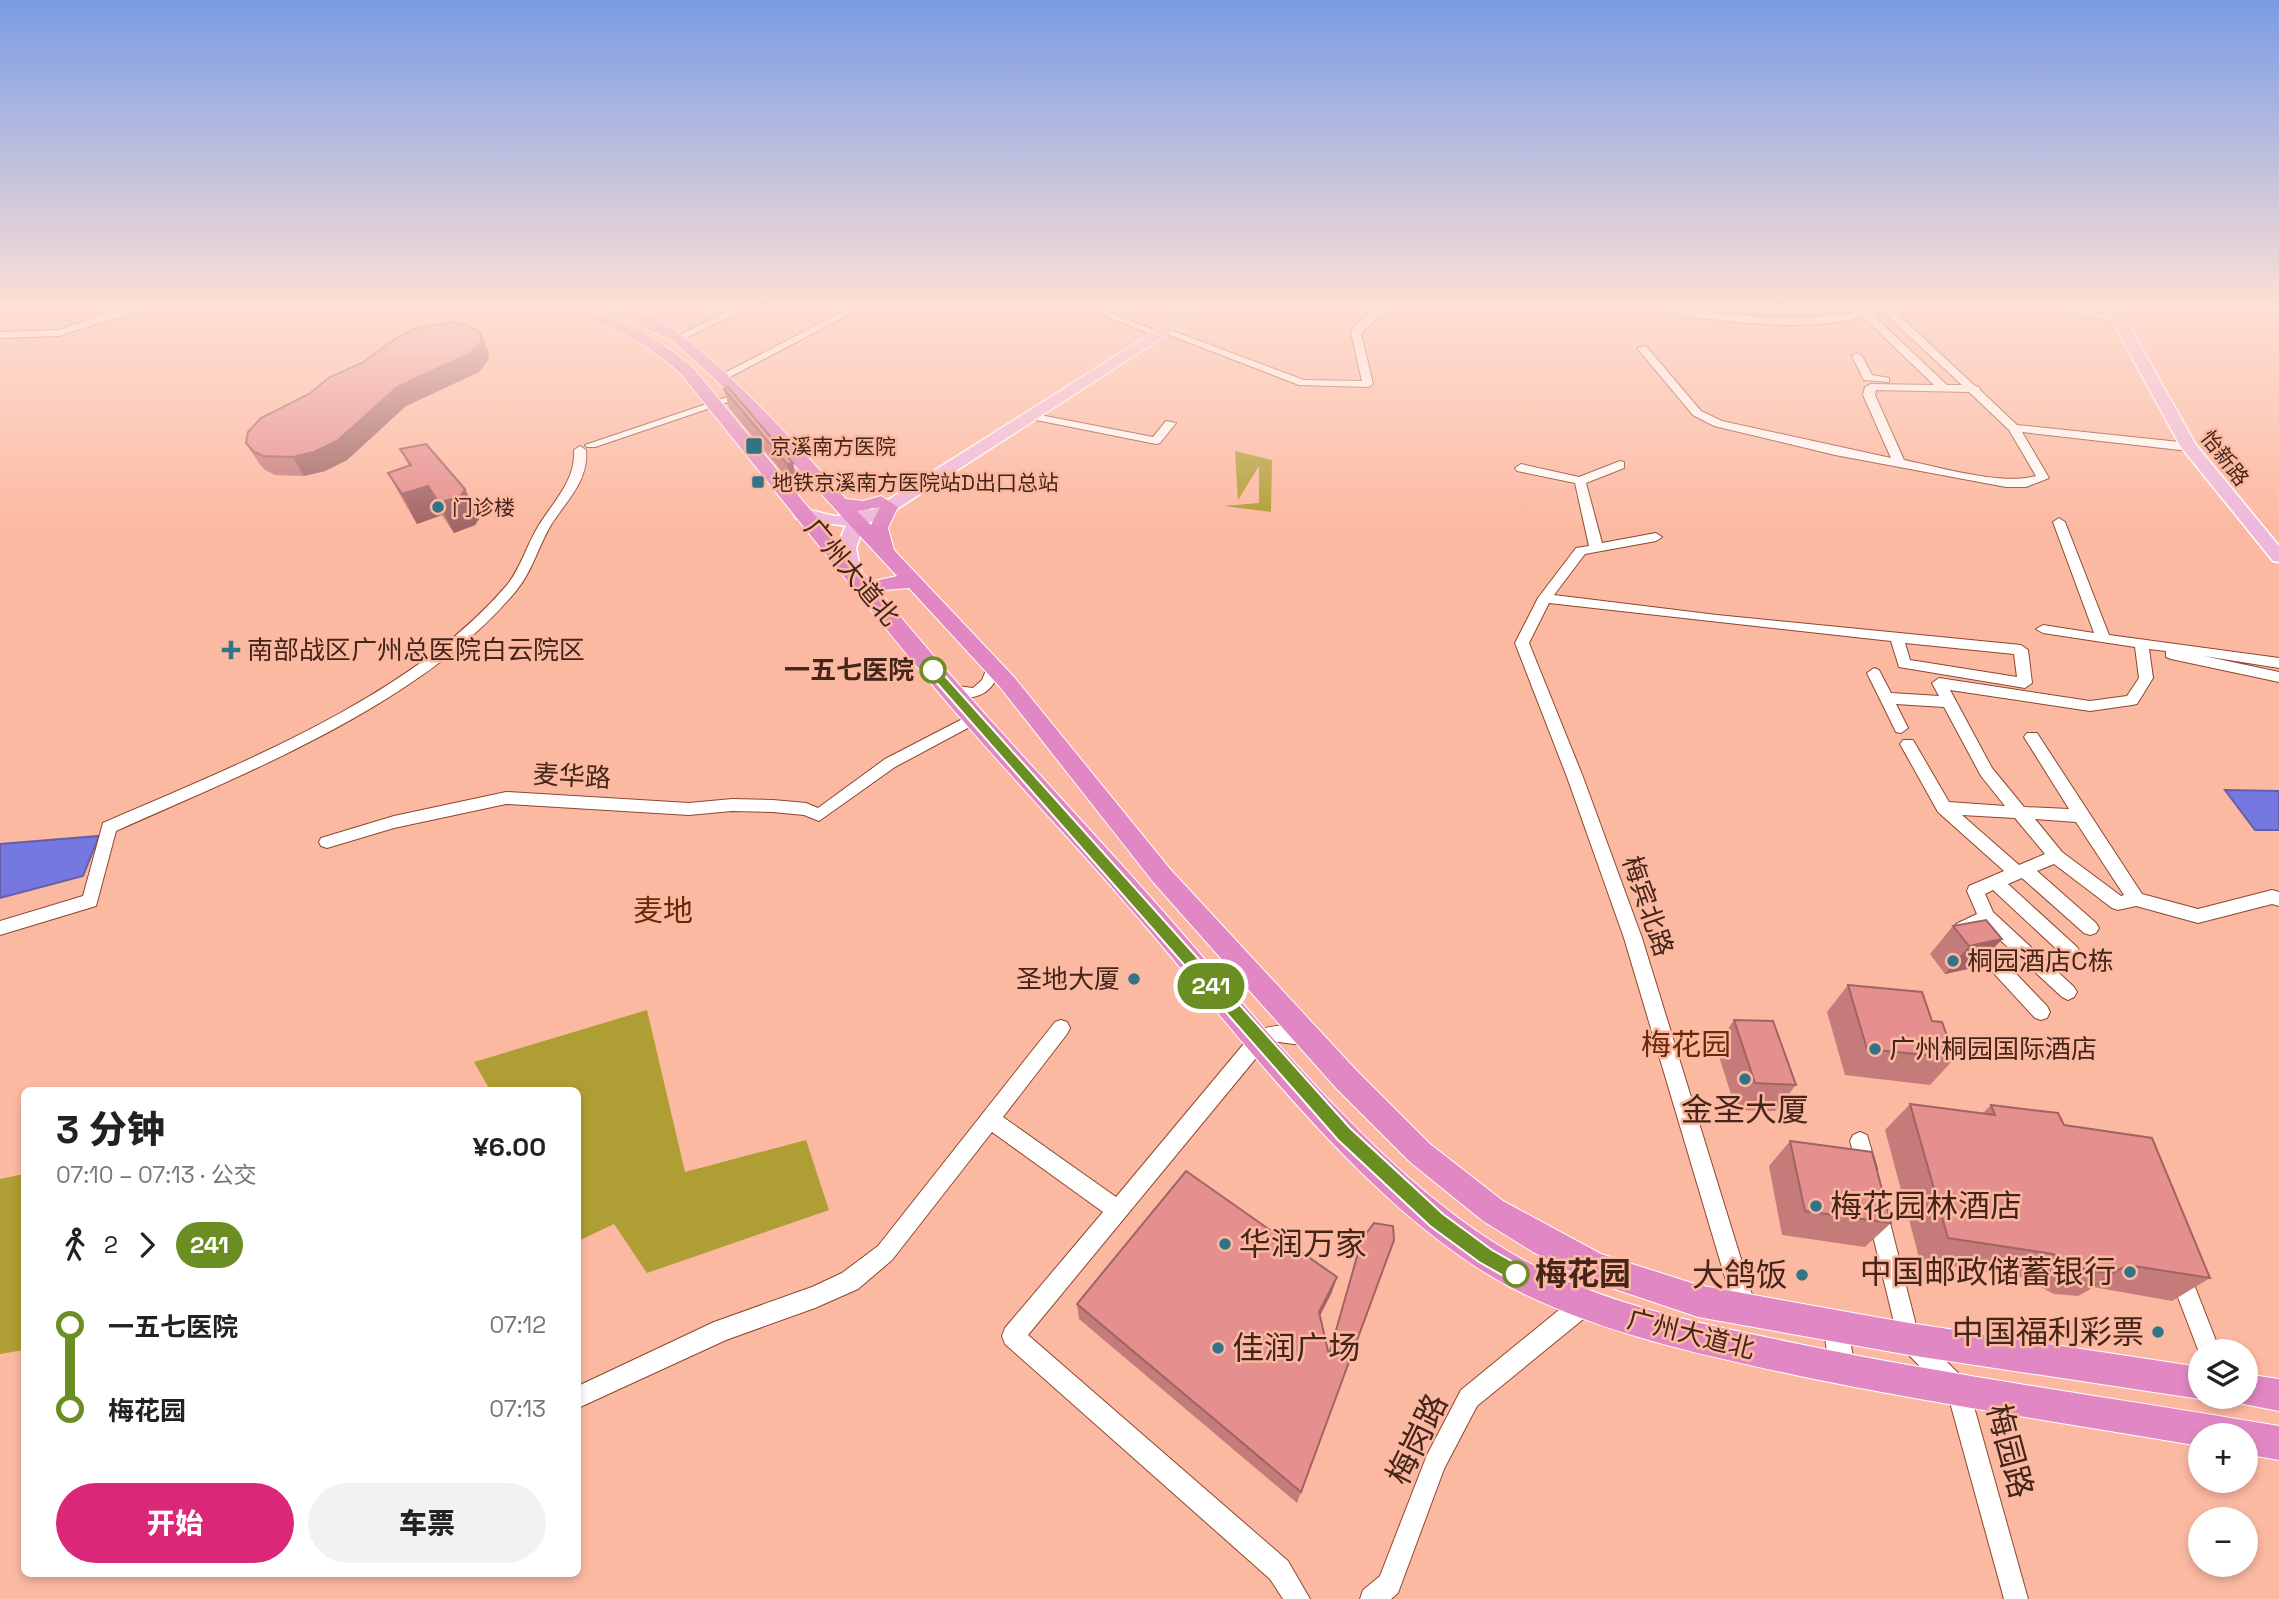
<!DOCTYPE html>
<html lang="zh">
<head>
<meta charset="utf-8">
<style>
	:root { --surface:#fff; --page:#f2f2f2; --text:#222; --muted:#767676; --accent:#db2777 }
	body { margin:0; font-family:"Space Grotesk","Noto Sans SC",sans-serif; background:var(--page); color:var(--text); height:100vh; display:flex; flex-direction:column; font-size:26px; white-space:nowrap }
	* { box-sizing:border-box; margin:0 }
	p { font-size:23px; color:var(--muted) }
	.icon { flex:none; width:38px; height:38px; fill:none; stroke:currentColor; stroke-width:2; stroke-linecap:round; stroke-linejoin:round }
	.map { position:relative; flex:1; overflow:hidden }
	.panel { position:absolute; left:21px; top:1087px; width:560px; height:490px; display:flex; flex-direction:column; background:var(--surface); border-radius:10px; box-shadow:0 4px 10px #0003 }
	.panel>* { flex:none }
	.badge { padding:0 14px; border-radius:23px; font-size:24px; line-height:46px }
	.tools { position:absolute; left:2188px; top:1339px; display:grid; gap:14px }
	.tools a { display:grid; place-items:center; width:70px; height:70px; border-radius:50%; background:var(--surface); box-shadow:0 4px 10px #0003; font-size:35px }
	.map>.badge { position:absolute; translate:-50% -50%; box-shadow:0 0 0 4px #fff }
	.legs { display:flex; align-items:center; gap:10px; height:77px; padding:0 35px; font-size:23px }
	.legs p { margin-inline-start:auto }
	.headline { display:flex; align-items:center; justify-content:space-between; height:119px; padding:0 35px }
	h1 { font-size:38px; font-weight:800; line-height:52px }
	.button { display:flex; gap:14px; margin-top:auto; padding:14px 35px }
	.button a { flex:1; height:80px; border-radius:42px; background:var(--accent); color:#fff; font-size:28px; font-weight:800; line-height:80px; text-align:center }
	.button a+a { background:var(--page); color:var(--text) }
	ul { padding:0 35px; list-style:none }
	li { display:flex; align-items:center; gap:24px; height:84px; font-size:26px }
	li i { display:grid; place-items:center; width:10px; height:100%; margin:0 9px; background:currentColor }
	li i::after { content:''; width:18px; height:18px; margin:-9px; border:5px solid; border-radius:50%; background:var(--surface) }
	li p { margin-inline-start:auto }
	li:first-child i { background:linear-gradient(#0000 50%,currentColor 0) }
	li:last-child i { background:linear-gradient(currentColor 50%,#0000 0) }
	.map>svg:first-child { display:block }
	.green { fill:#af9e33 }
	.water { fill:#7678e1; stroke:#675fa5; stroke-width:2 }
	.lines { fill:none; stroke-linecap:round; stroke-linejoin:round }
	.minor-casing { stroke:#8f462c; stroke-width:2 }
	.major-casing { stroke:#fff; stroke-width:3 }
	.highway-casing { stroke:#fff; stroke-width:2 }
	.minor { fill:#fff; fill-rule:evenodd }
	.major { fill:#edb8dc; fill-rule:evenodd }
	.highway { fill:#e188c4; fill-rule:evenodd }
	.wall { fill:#c67b7b }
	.shaded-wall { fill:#a16464 }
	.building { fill:#e68f8f; stroke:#a16464; stroke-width:2 }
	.line-1 { fill:#6b8e23; stroke:#fff; stroke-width:2 }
	.poi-dot { fill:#327386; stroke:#fcb9a2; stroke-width:2.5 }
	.stop-1-dot { fill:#fff; stroke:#6b8e23; stroke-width:3.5 }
	.labels { text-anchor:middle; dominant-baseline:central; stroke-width:5; stroke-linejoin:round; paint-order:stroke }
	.far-poi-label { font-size:21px; fill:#452519; stroke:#fcb9a2; text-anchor:start }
	.far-street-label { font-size:21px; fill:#452519; stroke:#fcb9a2 }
	.street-label { font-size:26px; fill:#452519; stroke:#fcb9a2 }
	.poi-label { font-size:26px; fill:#452519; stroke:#fcb9a2; text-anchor:start }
	.stop-label { font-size:26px; font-weight:bold; fill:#452519; stroke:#fcb9a2; text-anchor:end }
	.quarter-label { font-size:30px; fill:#6c270a; stroke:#fcb9a2 }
	.near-poi-label { font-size:32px; fill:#452519; stroke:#fcb9a2; text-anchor:start }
	.near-stop-label { font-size:32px; font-weight:bold; fill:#452519; stroke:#fcb9a2; text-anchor:start }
	.near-street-label { font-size:32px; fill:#452519; stroke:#fcb9a2 }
</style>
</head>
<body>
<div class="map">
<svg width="2279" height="1599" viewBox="0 0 2279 1599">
	<rect width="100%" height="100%" fill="#fcb9a2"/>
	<path class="green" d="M 1235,451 L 1272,460 L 1271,512 L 1224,506 L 1259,503 L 1259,466 L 1238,500 Z
		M 647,1010 L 685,1172 L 806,1140 L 829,1210 L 647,1273 L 614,1224 L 578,1241 L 578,1090 L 490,1090 L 474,1062 Z
		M 24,1174 L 24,1350 L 0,1354 L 0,1179 Z"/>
	<path class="water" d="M 2225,790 L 2279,791 L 2279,830 L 2255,830 Z
		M 99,836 L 83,876 L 0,898 L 0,844 Z"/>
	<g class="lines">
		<defs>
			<path id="minor" d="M 153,304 L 172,304 L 115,318 L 59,336 L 0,338 L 0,332 L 58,330 L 109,313 Z
				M 741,304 L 754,304 L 682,340 L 673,338 Z
				M 857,304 L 869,304 L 726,379 L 717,377 Z
				M 1075,304 L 1089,304 L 1157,331 L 1148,333 Z
				M 1382,304 L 1393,304 L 1361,333 L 1373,384 L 1368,387 L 1299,385 L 1159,331 L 1168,329 L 1304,380 L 1362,381 L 1351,333 L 1355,325 Z
				M 1850,304 L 1861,304 L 1866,309 L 1876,306 L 1875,304 L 1888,305 L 1975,386 L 1979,387 L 1980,390 L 2017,425 L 2189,443 L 2195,447 L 2189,451 L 2022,432 L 2049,478 L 2026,487 L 2006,487 L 1835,455 L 1714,426 L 1693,415 L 1637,348 L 1646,346 L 1701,411 L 1722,421 L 1891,458 L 1863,395 L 1865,387 L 1871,384 L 1934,385 L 1863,317 C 1792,335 1712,318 1641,311 L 1636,308 L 1641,305 C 1713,312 1786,325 1857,312 ZM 1882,311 L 1962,385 L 1947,385 L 1872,314 ZM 1876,390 L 1969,392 L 2009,430 L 2036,476 C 2002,486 1939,467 1904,460 L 1875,395 Z
				M 2027,304 L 2048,304 L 2118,316 L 2123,319 L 2118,322 L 2032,307 Z
				M 1857,353 L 1862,356 L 1872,375 L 1889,378 L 1889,382 L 1864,380 L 1852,356 Z
				M 736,394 L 746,396 L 595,447 L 587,447 L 585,445 Z
				M 1030,413 L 1153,437 L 1166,421 L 1176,423 L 1160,443 L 1156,444 L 1026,418 L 1024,416 Z
				M 580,446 L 586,450 C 589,481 566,501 551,525 C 538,547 532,572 516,591 C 422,704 248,772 116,831 L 96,906 L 0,935 L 0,921 L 83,896 L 103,823 C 236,765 411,698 507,585 C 521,568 527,544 539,525 C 554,501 576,480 574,450 Z
				M 1620,461 L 1624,462 L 1624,468 L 1586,483 L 1602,543 L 1656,533 L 1662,537 L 1656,541 L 1585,554 L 1554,595 L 1717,615 L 2021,645 L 2028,650 L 2032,683 L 2025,688 L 1899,667 L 1891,641 L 1549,603 L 1529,643 L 1583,777 L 1642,938 L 1757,1311 L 1754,1319 L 1746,1322 L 1738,1319 L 1735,1311 L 1624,938 L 1567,777 L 1515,643 L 1538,598 L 1576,548 L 1589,546 L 1575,483 L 1517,471 L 1515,468 L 1521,464 L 1579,477 ZM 1905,643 L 2014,654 L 2017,677 L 1910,660 Z
				M 2059,518 L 2065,522 L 2109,635 L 2279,658 L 2279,668 L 2204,656 L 2279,672 L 2279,682 L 2171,659 L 2166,657 L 2166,651 L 2149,649 L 2153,678 L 2137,704 L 2132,705 L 2090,711 L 1950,690 L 1992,768 L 2024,807 L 2069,809 L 2024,737 L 2027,733 L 2037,733 L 2142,894 L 2198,909 L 2272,890 L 2279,892 L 2279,906 L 2272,904 L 2198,923 L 2136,906 L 2118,910 L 2112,908 L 2054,864 L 2037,871 L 2096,923 L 2099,928 L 2096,933 L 2090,935 L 2084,933 L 2022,878 L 2008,884 L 2077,947 L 2080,952 L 2077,957 L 2071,959 L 2065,957 L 1993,890 L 1985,894 L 1993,912 L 2074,987 L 2077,992 L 2074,997 L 2068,1000 L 2062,997 L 1985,926 L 1975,931 L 2047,1006 L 2050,1012 L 2047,1018 L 2041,1020 L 2035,1018 L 1953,929 L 1956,924 L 1977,914 L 1967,891 L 1969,886 L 2004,871 L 1938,812 L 1900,744 L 1903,740 L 1913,740 L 1949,802 L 2005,806 L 1981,776 L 1944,707 L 1896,704 L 1908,728 L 1901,733 L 1896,732 L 1867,673 L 1874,668 L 1879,670 L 1891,693 L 1939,696 L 1932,683 L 1939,678 L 2090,701 L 2127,696 L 2139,678 L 2135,647 L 2043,633 L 2036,629 L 2043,625 L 2094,633 L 2053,522 ZM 1962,815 L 2015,818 L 2045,854 L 2019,865 ZM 2035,819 L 2076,822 L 2124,895 L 2121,896 L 2062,852 Z
				M 993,663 L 1000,668 C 993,698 970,702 944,694 L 942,690 L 949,685 L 973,688 L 982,680 L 988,665 Z
				M 974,713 L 981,718 L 979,722 L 895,767 L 819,821 L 804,815 L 773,812 L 732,811 L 689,815 L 506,804 L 394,828 L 327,848 L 321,846 L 319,842 L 321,838 L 394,816 L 506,792 L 689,803 L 732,799 L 773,800 L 806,803 L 818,808 L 885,759 Z
				M 1061,1020 L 1067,1022 L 1070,1028 L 1067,1034 L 1003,1117 L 1116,1197 L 1252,1034 C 1271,1022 1294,1025 1315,1032 L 1317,1038 L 1315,1044 L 1308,1046 L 1272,1041 L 1266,1046 L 1028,1335 L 1288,1561 L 1310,1599 L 1283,1599 L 1270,1579 L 1005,1344 L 1002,1336 L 1005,1328 L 1103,1212 L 992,1132 L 892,1260 L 858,1289 L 815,1308 L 726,1340 L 578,1408 L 578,1386 L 714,1322 L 812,1287 L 842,1273 L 878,1246 L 1055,1022 Z
				M 1860,1132 L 1867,1135 L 1877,1169 L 1874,1176 L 1867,1178 L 1860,1176 L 1850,1141 L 1853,1135 Z
				M 1877,1201 L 1884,1204 L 1887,1211 L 1918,1333 L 1966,1381 L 1969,1389 L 2028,1599 L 2004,1599 L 1948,1395 L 1901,1347 L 1898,1339 L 1867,1211 L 1870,1204 Z
				M 2179,1260 L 2186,1264 L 2220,1351 L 2200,1351 L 2200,1355 L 2168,1271 L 2172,1264 Z
				M 1584,1293 L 1592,1296 L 1595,1304 L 1592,1312 L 1477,1406 L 1444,1469 L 1398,1593 L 1391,1599 L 1360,1599 L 1363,1590 L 1380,1576 L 1427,1455 L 1461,1390 L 1576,1296 Z
				M 1835,1315 L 1843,1318 C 1849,1334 1857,1362 1851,1377 L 1843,1380 L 1835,1377 C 1829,1362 1821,1334 1827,1318 Z"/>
			<path id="major" d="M 1198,304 L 1214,304 L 880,520 L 865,523 L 856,548 L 861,572 L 858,576 L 846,576 C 836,560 837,542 846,526 L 796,518 L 794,514 C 803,504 823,515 836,516 C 852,517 861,506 872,510 Z
				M 2103,304 L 2117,304 L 2196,445 L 2279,546 L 2279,562 L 2273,561 L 2181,447 Z"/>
			<path id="highway" d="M 512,304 C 584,304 637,319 693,368 L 870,582 L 897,576 L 716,380 L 673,341 L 623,317 L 623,311 C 672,299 811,462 846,499 L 863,501 L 881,496 L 898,507 L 888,528 L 894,550 L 1014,677 L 1170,869 L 1356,1070 L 1430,1144 L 1503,1201 L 1601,1254 L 1698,1285 L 1909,1323 L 2200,1367 L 2200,1396 L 2207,1396 L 2200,1399 L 1909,1355 L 1698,1317 L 1585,1279 L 1533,1252 L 1483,1221 L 1410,1162 L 1336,1088 L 1154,883 L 1000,687 L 909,588 L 885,590 L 883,596 C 972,704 1069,805 1161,909 C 1269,1031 1397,1201 1545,1271 C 1625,1310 1713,1326 1799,1344 C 1958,1377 2121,1399 2279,1426 L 2279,1460 L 2245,1454 L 2245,1435 L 2200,1435 L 2200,1446 C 2065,1423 1929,1403 1795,1375 C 1702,1355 1610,1335 1524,1294 C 1377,1223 1247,1044 1141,921 C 1076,844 1005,771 940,694 C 852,589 768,481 681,374 C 658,353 633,335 602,325 C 586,319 517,310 512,304 ZM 880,507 L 871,525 L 857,511 Z
				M 2245,1374 L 2279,1379 L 2279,1411 L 2233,1402 L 2231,1396 L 2245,1396 Z"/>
		</defs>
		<use href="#minor" class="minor-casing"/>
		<use href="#major" class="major-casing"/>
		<use href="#highway" class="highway-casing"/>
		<use href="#minor" class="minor"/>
		<use href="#major" class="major"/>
		<use href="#highway" class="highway"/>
	</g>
	<path class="wall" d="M 481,334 L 489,353 L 488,360 L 479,372 L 406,406 L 347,460 L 325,471 L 304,476 L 275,475 L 265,470 L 258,462 L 246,443 L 309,394 L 362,363 Z
		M 724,389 L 793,463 L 797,482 L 792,484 L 729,408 Z
		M 400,449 L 465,489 L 479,519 L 475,525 L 454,533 L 442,515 L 417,524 L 404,502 L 388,473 L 409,466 Z
		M 1953,926 L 2002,939 L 1977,967 L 1945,974 L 1930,954 Z
		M 1848,985 L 1932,1021 L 1955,1058 L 1930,1085 L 1845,1075 L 1827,1012 Z
		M 1734,1020 L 1796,1085 L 1775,1111 L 1736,1110 L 1716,1047 Z
		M 1910,1104 L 1982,1114 L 1991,1105 L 2064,1125 L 2210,1278 L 2172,1301 L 2093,1287 L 2078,1296 L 2054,1294 L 2021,1277 L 1920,1261 L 1885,1130 Z
		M 1790,1141 L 1891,1223 L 1865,1247 L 1782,1235 L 1769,1166 Z
		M 1362,1239 L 1301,1492 L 1297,1503 L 1079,1319 L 1077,1304 L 1332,1292 L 1320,1316 L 1329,1353 Z"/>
	<path class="shaded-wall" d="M 481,334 L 489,353 L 488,360 L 479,372 L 406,406 L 347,460 L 325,471 L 304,476 L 293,457 L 397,387 Z
		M 793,463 L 797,482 L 792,484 L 787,464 Z
		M 428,486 L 442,515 L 417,524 L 402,494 Z
		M 465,489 L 479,519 L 475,525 L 454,533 L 439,503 Z
		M 2002,939 L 1977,967 L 1945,974 L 1969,946 Z
		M 2128,1265 L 2093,1287 L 2078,1296 L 2112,1273 Z
		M 1337,1277 L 1332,1292 L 1314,1327 L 1319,1312 Z"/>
	<path class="building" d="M 450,322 L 465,324 L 481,334 L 481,342 L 471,353 L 397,387 L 337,441 L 314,452 L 293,457 L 263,456 L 253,451 L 246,443 L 248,432 L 261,418 L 309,394 L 330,377 L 362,363 L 395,339 L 414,329 Z
		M 728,387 L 793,463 L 787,464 L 724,389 Z
		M 426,444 L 465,489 L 461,496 L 439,503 L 428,486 L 402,494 L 388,473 L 411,465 L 400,449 Z
		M 1986,920 L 2002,939 L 1969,946 L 1953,926 Z
		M 1848,985 L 1922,992 L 1932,1021 L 1942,1022 L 1955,1058 L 1867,1049 Z
		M 1734,1020 L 1773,1021 L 1796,1085 L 1755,1083 Z
		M 1910,1104 L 1995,1115 L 1991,1105 L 2058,1113 L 2064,1125 L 2152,1138 L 2210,1278 L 2128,1265 L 2112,1273 L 2088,1271 L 2053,1254 L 1948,1238 Z
		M 1790,1141 L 1872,1152 L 1891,1223 L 1805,1211 Z
		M 1186,1171 L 1337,1277 L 1319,1312 L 1329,1355 L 1362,1239 L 1374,1223 L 1393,1226 L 1394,1240 L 1301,1492 L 1077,1304 Z"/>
	<linearGradient id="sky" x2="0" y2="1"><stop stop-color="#7a9ce5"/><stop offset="0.58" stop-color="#fee0d5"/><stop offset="1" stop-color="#fee0d5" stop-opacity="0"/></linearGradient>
	<rect width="2279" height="528" fill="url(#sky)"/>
	<path class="line-1" d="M 928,667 L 937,667 L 1350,1128 L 1443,1214 L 1492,1250 L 1522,1267 L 1525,1274 L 1522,1280 L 1516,1283 L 1479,1262 L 1430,1226 L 1338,1140 L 928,673 Z"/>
	<g class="poi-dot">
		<rect x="745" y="437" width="18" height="18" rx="3.5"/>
		<rect x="751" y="475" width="14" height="14" rx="3.5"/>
		<circle cx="438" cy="507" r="7"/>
		<path d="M227.5 639.5h7v7h7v7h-7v7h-7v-7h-7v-7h7z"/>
		<circle cx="1953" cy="961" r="7"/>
		<circle cx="1134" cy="979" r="7"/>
		<circle cx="1875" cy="1049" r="7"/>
		<circle cx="1745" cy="1079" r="7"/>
		<circle cx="1816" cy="1206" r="7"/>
		<circle cx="1225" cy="1244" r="7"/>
		<circle cx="2130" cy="1272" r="7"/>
		<circle cx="1802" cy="1275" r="7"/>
		<circle cx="2158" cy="1332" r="7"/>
		<circle cx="1218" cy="1348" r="7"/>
	</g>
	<g class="stop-1-dot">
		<circle cx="933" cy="670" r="12"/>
		<circle cx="1516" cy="1274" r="12"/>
	</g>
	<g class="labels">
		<g class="far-poi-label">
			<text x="770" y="446">京溪南方医院</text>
			<text x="772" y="482">地铁京溪南方医院站D出口总站</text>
			<text x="452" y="507">门诊楼</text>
		</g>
		<g class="far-street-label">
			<text transform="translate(2225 458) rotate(52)">怡新路</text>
		</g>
		<g class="street-label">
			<text transform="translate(852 572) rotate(50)">广州大道北</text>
			<text transform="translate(572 776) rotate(3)">麦华路</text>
			<text transform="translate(1648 906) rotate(71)">梅宾北路</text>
			<text transform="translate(1691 1334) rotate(14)">广州大道北</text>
		</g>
		<g class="poi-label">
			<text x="247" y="650">南部战区广州总医院白云院区</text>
			<text x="1967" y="961">桐园酒店C栋</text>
			<text x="1120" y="979" text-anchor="end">圣地大厦</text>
			<text x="1889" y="1049">广州桐园国际酒店</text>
		</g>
		<g class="stop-label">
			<text x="914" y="670">一五七医院</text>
		</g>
		<g class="quarter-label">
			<text x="663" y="910">麦地</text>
			<text x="1686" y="1044">梅花园</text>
		</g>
		<g class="near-poi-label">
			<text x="1745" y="1110" text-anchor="middle">金圣大厦</text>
			<text x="1830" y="1206">梅花园林酒店</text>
			<text x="1239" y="1244">华润万家</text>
			<text x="2116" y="1272" text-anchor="end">中国邮政储蓄银行</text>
			<text x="1788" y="1275" text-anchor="end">大鸽饭</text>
			<text x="2144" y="1332" text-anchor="end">中国福利彩票</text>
			<text x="1232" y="1348">佳润广场</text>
		</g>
		<g class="near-stop-label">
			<text x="1535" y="1274">梅花园</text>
		</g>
		<g class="near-street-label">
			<text transform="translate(1417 1439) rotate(-64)">梅岗路</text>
			<text transform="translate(2010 1451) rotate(75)">梅园路</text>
		</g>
	</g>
</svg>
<div class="tools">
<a><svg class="icon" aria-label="layers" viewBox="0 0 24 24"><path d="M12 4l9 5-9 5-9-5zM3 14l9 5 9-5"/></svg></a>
<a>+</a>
<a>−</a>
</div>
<b class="badge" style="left:1211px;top:986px;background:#6b8e23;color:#fff">241</b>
<section class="panel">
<div class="headline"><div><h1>3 分钟</h1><p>07:10 – 07:13 · 公交</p></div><b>¥6.00</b></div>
<div class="legs"><svg class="icon" aria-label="walk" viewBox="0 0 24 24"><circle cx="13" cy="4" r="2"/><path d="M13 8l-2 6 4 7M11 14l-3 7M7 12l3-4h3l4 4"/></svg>2<svg class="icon" aria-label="forward" viewBox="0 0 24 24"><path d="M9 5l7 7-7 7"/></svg><b class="badge" style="background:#6b8e23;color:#fff">241</b></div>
<ul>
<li><i style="color:#6b8e23"></i><b>一五七医院</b><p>07:12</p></li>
<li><i style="color:#6b8e23"></i><b>梅花园</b><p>07:13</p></li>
</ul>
<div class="button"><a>开始</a><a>车票</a></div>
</section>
</div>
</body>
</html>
